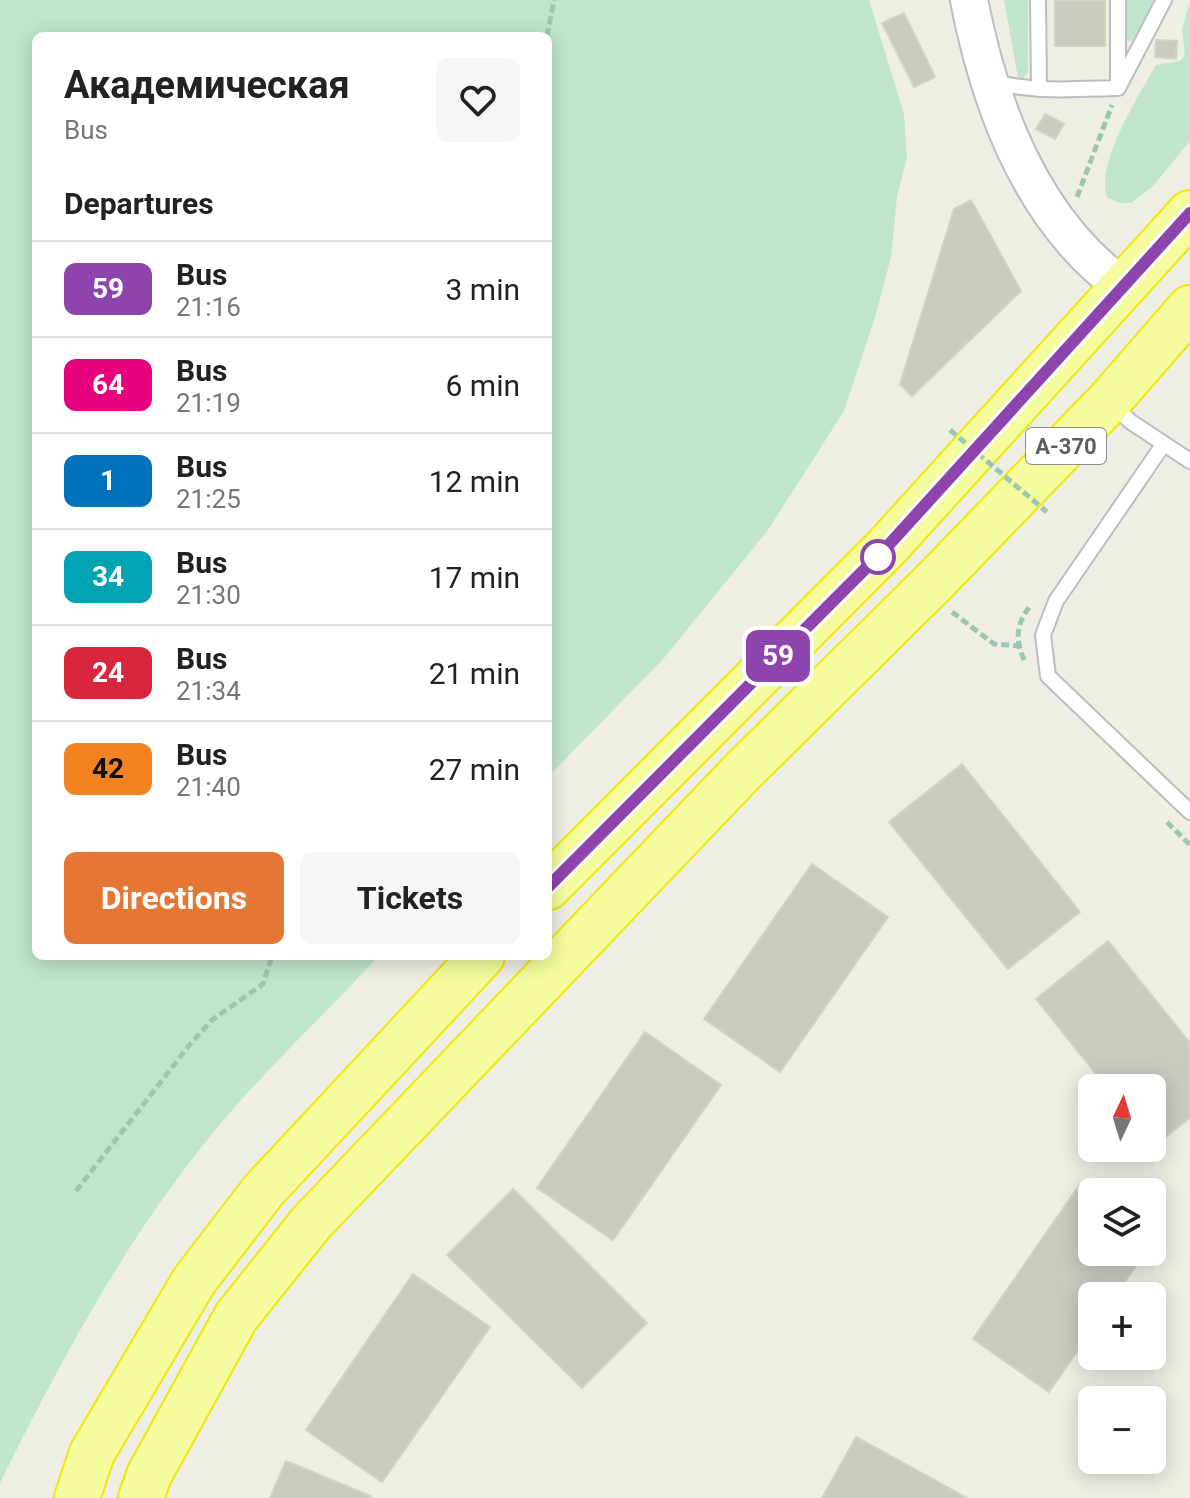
<!DOCTYPE html>
<html lang="en">
<head>
<meta charset="utf-8">
<style>
	:root { --surface:#fff; --page:#f6f6f6; --text:#222; --muted:#767676; --line:#e0e0e0; --accent:#e57634 }
	body { margin:0; font-family:Roboto,sans-serif; background:var(--page); color:var(--text); height:100vh; display:flex; flex-direction:column; font-size:30px; white-space:nowrap }
	* { box-sizing:border-box; margin:0 }
	p { font-size:26px; color:var(--muted) }
	.icon { flex:none; width:44px; height:44px; fill:none; stroke:currentColor; stroke-width:2; stroke-linecap:round; stroke-linejoin:round }
	.map { position:relative; flex:1; overflow:hidden }
	.details { position:absolute; left:32px; top:32px; width:520px; height:928px; display:flex; flex-direction:column; background:var(--surface); border-radius:12px; box-shadow:0 4px 20px #0003 }
	.details>* { flex:none }
	.badge { padding:0 16px; border-radius:12px; font-size:28px; line-height:52px }
	.needle { width:52px; rotate:4deg }
	.controls { position:absolute; left:1078px; top:1074px; display:grid; gap:16px }
	.controls a { display:grid; place-items:center; width:88px; height:88px; border-radius:12px; background:var(--surface); box-shadow:0 4px 20px #0003; font-size:40px }
	.map>.badge { position:absolute; translate:-50% -50%; box-shadow:0 0 0 4px #fff }
	h2 { padding:0 32px; font-size:30px; line-height:72px }
	.round { display:grid; place-items:center; flex:none; width:84px; height:84px; border-radius:12px; background:var(--page) }
	.summary { display:flex; align-items:center; justify-content:space-between; height:136px; padding:0 32px }
	h1 { font-size:38px; font-weight:700; line-height:60px }
	.cta { display:flex; gap:16px; margin-top:auto; padding:16px 32px }
	.cta a { flex:1; height:92px; border-radius:12px; background:var(--accent); color:#fff; font-size:32px; font-weight:700; line-height:92px; text-align:center }
	.cta a+a { background:var(--page); color:var(--text) }
	ul { padding:0; list-style:none }
	li { display:flex; align-items:center; gap:24px; height:96px; padding:0 32px; border-top:2px solid var(--line) }
	li div { flex:1 }
	li b { display:block; font-size:30px }
	li em { font-style:normal }
	li .badge { min-width:88px; font-weight:700; text-align:center }
	.map>svg:first-child { display:block }
	.green { fill:#c1e5cc }
	.building { fill:#c9cac1; stroke:#d3d3c3; stroke-width:2 }
	.lines { fill:none; stroke-linecap:round; stroke-linejoin:round }
	.service-casing { stroke:#bcbcc3; stroke-width:18 }
	.tertiary-casing { stroke:#bcbcc3; stroke-width:40 }
	.trunk-casing { stroke:#ede906; stroke-width:48 }
	.path { stroke:#9bc6b4; stroke-width:5; stroke-dasharray:8 4; stroke-linecap:butt }
	.service { stroke:#fff; stroke-width:14 }
	.tertiary { stroke:#fff; stroke-width:36 }
	.trunk { stroke:#f4fc9e; stroke-width:44 }
	.path-bridge { stroke:#9bc6b4; stroke-width:5; stroke-dasharray:8 4; stroke-linecap:butt }
	.line-casing { stroke:#fff; stroke-width:18 }
	.line { stroke:#8e44ad; stroke-width:12 }
	.stop-dot { fill:#fff; stroke:#8e44ad; stroke-width:4 }
	.labels { text-anchor:middle; dominant-baseline:central; stroke-width:8; stroke-linejoin:round; paint-order:stroke }
	.shield { fill:#fff; stroke:#8d8e93; stroke-width:2 }
	.shield-label { font-size:22px; font-weight:bold; fill:#5c5d65 }
</style>
</head>
<body>
<div class="map">
<svg width="1190" height="1498" viewBox="0 0 1190 1498">
	<rect width="100%" height="100%" fill="#eeeee4"/>
	<path class="green" d="M 0,0 L 869,0 L 904,114 L 907,158 L 897,196 L 891,257 L 876,314 L 844,411 L 768,530 L 664,658 L 548,777 L 548,36 L 36,36 L 36,956 L 379,956 C 324,1015 263,1072 212,1134 C 125,1240 60,1362 0,1483 Z
		M 1004,0 L 1028,0 L 1028,72 L 1023,79 L 1018,78 L 1017,72 Z
		M 1127,0 L 1154,0 L 1137,35 L 1131,41 L 1127,40 Z
		M 1190,2 L 1190,141 L 1153,186 L 1131,203 L 1119,203 L 1107,197 C 1095,164 1139,95 1156,65 L 1180,61 L 1185,56 L 1182,29 Z"/>
	<path class="building" d="M 1055,0 L 1105,0 L 1105,46 L 1055,46 Z
		M 904,13 L 935,77 L 914,87 L 882,23 Z
		M 1156,40 L 1177,41 L 1176,59 L 1155,57 Z
		M 1045,114 L 1064,124 L 1055,139 L 1036,129 Z
		M 971,200 L 1021,291 L 912,396 L 900,384 L 954,209 Z
		M 962,764 L 1080,912 L 1008,969 L 889,822 Z
		M 812,864 L 888,917 L 780,1072 L 704,1019 Z
		M 1108,941 L 1190,1043 L 1190,1118 L 1154,1146 L 1152,1088 L 1107,1088 L 1036,999 Z
		M 645,1032 L 721,1085 L 613,1240 L 537,1188 Z
		M 1080,1184 L 1092,1192 L 1092,1252 L 1146,1252 L 1115,1296 L 1092,1296 L 1092,1330 L 1049,1392 L 973,1339 Z
		M 513,1189 L 647,1323 L 582,1388 L 447,1255 Z
		M 413,1274 L 490,1327 L 382,1482 L 306,1430 Z
		M 856,1437 L 967,1498 L 822,1498 Z
		M 286,1461 L 371,1496 L 370,1498 L 270,1498 Z"/>
	<g class="lines">
		<defs>
			<path id="service" d="M 1038,0 L 1039,89
				M 1118,0 L 1118,84
				M 991,81 C 1032,93 1076,89 1118,88
				M 1118,88 L 1164,0
				M 1112,404 L 1131,422 L 1190,461
				M 1163,445 L 1056,601 L 1043,635 L 1048,676 L 1190,812"/>
			<path id="tertiary" d="M 969,0 C 990,108 1032,222 1125,288"/>
			<path id="trunk" d="M 548,887 L 885,549 L 1190,213
				M 77,1498 L 92,1453 L 194,1281 L 263,1191 L 482,956
				M 141,1498 L 149,1475 L 236,1317 L 311,1223 L 742,772 L 936,580 L 1109,401 L 1190,308"/>
		</defs>
		<use href="#service" class="service-casing"/>
		<use href="#tertiary" class="tertiary-casing"/>
		<use href="#trunk" class="trunk-casing"/>
		<path class="path" d="M 547,36 L 554,0
			M 1077,197 L 1112,105
			M 952,612 L 994,644 L 1018,646
			M 1024,660 C 1015,638 1016,625 1030,606
			M 1167,822 L 1190,845
			M 76,1191 L 191,1043 L 212,1020 L 263,984 L 272,956"/>
		<use href="#service" class="service"/>
		<use href="#tertiary" class="tertiary"/>
		<use href="#trunk" class="trunk"/>
		<path class="path-bridge" d="M 950,430 L 1047,512"/>
	</g>
	<g class="lines">
		<defs>
			<path id="line" d="M 548,887 L 885,549 L 1190,213"/>
		</defs>
		<use href="#line" class="line-casing"/>
		<use href="#line" class="line"/>
	</g>
	<circle class="stop-dot" cx="878" cy="557" r="16"/>
	<g class="labels">
		<rect class="shield" x="1026" y="428" width="80" height="36" rx="6"/>
		<g class="shield-label">
			<text x="1066" y="446">А-370</text>
		</g>
	</g>
</svg>
<div class="controls">
<a><svg class="needle" viewBox="-14 -14 28 28"><path d="M0-13l5 13h-10z" fill="#e53935"/><path d="M0 13l5-13h-10z" fill="#767676"/></svg></a>
<a><svg class="icon" aria-label="layers" viewBox="0 0 24 24"><path d="M12 4l9 5-9 5-9-5zM3 14l9 5 9-5"/></svg></a>
<a>+</a>
<a>−</a>
</div>
<b class="badge" style="left:778px;top:656px;background:#8e44ad;color:#fff">59</b>
<section class="details">
<div class="summary"><div><h1>Академическая</h1><p>Bus</p></div><a class="round"><svg class="icon" aria-label="heart" viewBox="0 0 24 24"><path d="M12 20l-8-8c-3-5 5-10 8-4 3-6 11-1 8 4z"/></svg></a></div>
<h2>Departures</h2>
<ul>
<li><span class="badge" style="background:#8e44ad;color:#fff">59</span><div><b>Bus</b><p>21:16</p></div><em>3 min</em></li>
<li><span class="badge" style="background:#e6007e;color:#fff">64</span><div><b>Bus</b><p>21:19</p></div><em>6 min</em></li>
<li><span class="badge" style="background:#0072bc;color:#fff">1</span><div><b>Bus</b><p>21:25</p></div><em>12 min</em></li>
<li><span class="badge" style="background:#00a3b4;color:#fff">34</span><div><b>Bus</b><p>21:30</p></div><em>17 min</em></li>
<li><span class="badge" style="background:#d7263d;color:#fff">24</span><div><b>Bus</b><p>21:34</p></div><em>21 min</em></li>
<li><span class="badge" style="background:#f58220;color:#111">42</span><div><b>Bus</b><p>21:40</p></div><em>27 min</em></li>
</ul>
<div class="cta"><a>Directions</a><a>Tickets</a></div>
</section>
</div>
</body>
</html>
